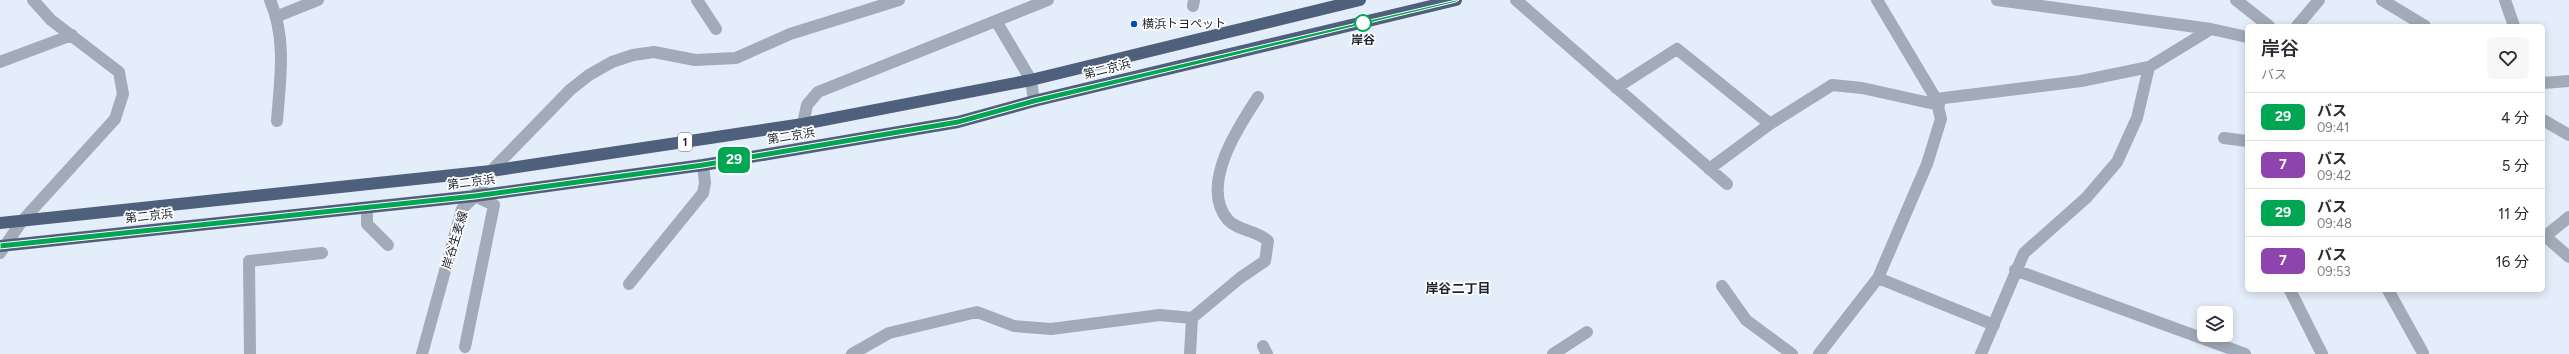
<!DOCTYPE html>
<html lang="ja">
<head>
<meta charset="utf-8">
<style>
	:root { --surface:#fff; --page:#f7f7f7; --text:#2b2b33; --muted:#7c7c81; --line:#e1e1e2 }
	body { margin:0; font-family:Figtree,"Noto Sans JP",sans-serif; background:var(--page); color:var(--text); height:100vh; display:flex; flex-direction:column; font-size:15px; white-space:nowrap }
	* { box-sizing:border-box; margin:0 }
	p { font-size:13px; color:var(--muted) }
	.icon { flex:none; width:22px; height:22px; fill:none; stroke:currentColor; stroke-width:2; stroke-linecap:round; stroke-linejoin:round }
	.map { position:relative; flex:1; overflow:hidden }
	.drawer { position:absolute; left:2245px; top:24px; width:300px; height:268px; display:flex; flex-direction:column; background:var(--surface); border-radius:6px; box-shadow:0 2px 10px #0003 }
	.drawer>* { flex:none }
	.badge { padding:0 8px; border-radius:6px; font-size:14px; line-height:26px }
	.controls { position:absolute; left:2197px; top:306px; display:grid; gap:8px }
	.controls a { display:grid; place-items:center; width:36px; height:36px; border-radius:6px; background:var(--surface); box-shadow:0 2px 10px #0003; font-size:20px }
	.map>.badge { position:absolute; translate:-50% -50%; box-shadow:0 0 0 2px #fff }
	.round { display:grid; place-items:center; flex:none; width:42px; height:42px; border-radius:6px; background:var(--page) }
	.headline { display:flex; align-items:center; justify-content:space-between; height:68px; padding:0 16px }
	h1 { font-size:19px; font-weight:600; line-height:30px }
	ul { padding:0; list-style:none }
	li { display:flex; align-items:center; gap:12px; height:48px; padding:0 16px; border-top:1px solid var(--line) }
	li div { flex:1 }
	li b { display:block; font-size:15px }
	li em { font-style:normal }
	li .badge { min-width:44px; font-weight:700; text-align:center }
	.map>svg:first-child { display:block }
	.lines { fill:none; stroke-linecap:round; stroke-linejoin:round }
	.minor { stroke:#a2abb8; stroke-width:12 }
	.highway { stroke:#4f607c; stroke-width:12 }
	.line { fill:#00a651; stroke:#fff }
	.stop-dot { fill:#fff; stroke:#00a651; stroke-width:2 }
	.poi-dot { fill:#004fb9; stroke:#fff; stroke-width:1.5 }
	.labels { text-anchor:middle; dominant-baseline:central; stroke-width:3.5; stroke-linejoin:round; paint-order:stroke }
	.shield { fill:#fff; stroke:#60656d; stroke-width:1 }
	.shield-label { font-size:11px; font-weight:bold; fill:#1c232f }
	.poi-label { font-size:12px; fill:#1c232f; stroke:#fff; text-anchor:start }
	.stop-label { font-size:12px; font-weight:bold; fill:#1c232f; stroke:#fff }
	.street-label { font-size:12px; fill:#1c232f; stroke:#fff }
	.neighbourhood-label { font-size:13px; font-weight:bold; fill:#1c232f; stroke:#fff }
</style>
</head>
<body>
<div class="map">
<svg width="2569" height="354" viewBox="0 0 2569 354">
	<rect width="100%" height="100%" fill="#e4edfa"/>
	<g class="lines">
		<path class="minor" d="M 270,0 C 287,39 280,80 277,121
			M 697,0 L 716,29
			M 1516,0 L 1727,184
			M 1997,0 L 2211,29 L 2247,37
			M 2236,0 L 2269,26
			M 2382,0 L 2425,26
			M 2505,0 L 2514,26
			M 1193,6 L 1194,0
			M 278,16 L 318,0
			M 996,21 L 1031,80 L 1034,101
			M 2297,26 L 2319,0
			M 0,62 L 72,35
			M 2543,83 L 2569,81
			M 1616,88 L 1677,49 L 1770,124
			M 1936,99 L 2081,81 L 2149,67 L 2211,29
			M 2543,120 L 2569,135
			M 803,124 L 807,105 L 818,92 L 1048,0
			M 2224,138 L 2247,141
			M 1709,169 L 1770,124 L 1832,85 L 1862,88 L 1939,105
			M 367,208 L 367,224 L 388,245
			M 2545,236 L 2569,257
			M 2543,238 L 2569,217
			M 0,253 L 22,221 L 115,119 L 123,94 L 119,72 L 51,20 L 33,0
			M 2015,270 L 2245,354
			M 1878,278 L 1994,325
			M 629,284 L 703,193 L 705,183 L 703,165
			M 1722,286 L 1746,320 L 1792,354
			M 2290,290 L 2322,354
			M 2388,290 L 2423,353
			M 1263,346 L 1267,354
			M 465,347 L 494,205 L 475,196
			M 250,354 L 249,261 L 322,253
			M 422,354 L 462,209 L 475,196 L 491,171 L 570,90 L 589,75 L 612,62 L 633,55 L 654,52 L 695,60 L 736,58 L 790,34 L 899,0
			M 852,354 L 889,333 L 977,312 L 1014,326 L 1051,329 L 1160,315 L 1192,318
			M 1190,354 L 1192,318 L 1240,278 L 1265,261 L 1268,241 C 1257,230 1238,231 1228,220 C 1199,186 1238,127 1258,97
			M 1553,354 L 1587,332
			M 1819,354 L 1878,278 L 1927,164 L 1941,119 L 1936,99 L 1877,0
			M 1981,354 L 2024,253 L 2086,198 L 2117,162 L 2137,118 L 2149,67"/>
		<path class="highway" d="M 0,223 L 491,171 L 803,124 L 1031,80 L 1360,0
			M 0,246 L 475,196 L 703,165 L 958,122 L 1034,101 L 1456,0"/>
	</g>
	<path class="line" d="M 1456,2 L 1034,104 L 958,125 L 703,168 L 475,199 L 0,249 L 0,243 L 475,193 L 703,162 L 958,119 L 1034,98 L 1456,0 L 1459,0 Z"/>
	<circle class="stop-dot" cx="1363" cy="23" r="8"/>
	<circle class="poi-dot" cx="1134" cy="24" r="4"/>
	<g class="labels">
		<rect class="shield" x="678" y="133" width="14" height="18" rx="3"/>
		<g class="shield-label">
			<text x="685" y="142">1</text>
		</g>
		<g class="poi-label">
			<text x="1142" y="24">横浜トヨペット</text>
		</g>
		<g class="stop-label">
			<text x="1363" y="40">岸谷</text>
		</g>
		<g class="street-label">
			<text transform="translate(1107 69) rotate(-14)">第二京浜</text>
			<text transform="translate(791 136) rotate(-9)">第二京浜</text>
			<text transform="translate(471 182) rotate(-7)">第二京浜</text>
			<text transform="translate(149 216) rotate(-6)">第二京浜</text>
			<text transform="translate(455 240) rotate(-73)">岸谷生麦線</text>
		</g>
		<g class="neighbourhood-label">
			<text x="1458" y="288">岸谷二丁目</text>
		</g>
	</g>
</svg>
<div class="controls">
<a><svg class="icon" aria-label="layers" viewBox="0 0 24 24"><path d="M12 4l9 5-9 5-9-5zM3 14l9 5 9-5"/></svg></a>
</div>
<b class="badge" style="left:734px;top:160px;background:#00a651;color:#fff">29</b>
<section class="drawer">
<div class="headline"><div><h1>岸谷</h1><p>バス</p></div><a class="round"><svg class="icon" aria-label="heart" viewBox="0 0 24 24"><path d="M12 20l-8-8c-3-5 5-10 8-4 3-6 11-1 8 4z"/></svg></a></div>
<ul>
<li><span class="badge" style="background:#00a651;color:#fff">29</span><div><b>バス</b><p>09:41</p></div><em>4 分</em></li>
<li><span class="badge" style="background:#8e44ad;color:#fff">7</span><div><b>バス</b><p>09:42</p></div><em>5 分</em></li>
<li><span class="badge" style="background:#00a651;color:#fff">29</span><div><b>バス</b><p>09:48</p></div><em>11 分</em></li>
<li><span class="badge" style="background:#8e44ad;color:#fff">7</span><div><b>バス</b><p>09:53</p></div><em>16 分</em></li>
</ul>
</section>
</div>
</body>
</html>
